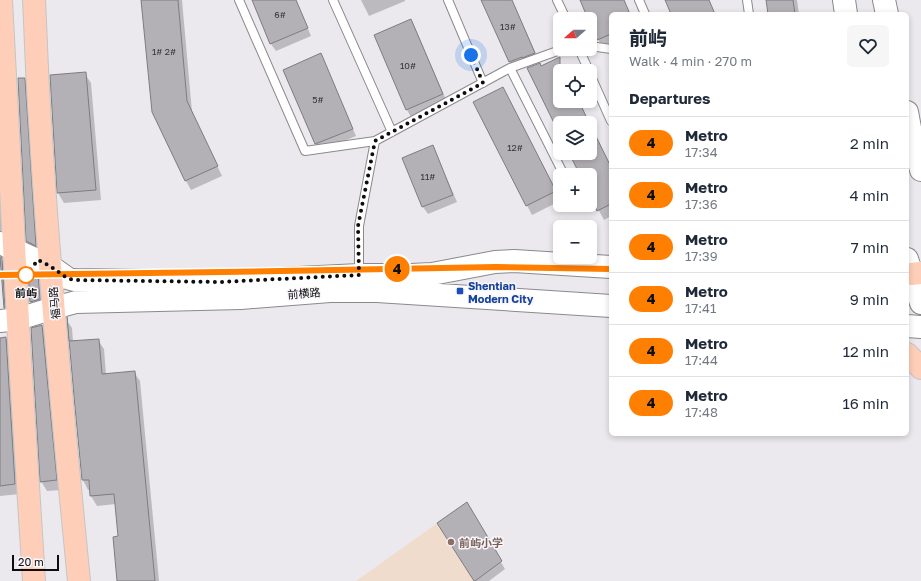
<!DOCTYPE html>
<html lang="en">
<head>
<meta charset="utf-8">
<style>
	:root { --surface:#fff; --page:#f6f6f7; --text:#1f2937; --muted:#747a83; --line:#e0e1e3 }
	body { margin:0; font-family:"Golos Text","Noto Sans SC",sans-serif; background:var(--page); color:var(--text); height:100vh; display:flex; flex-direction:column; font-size:15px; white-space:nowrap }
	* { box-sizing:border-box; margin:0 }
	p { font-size:13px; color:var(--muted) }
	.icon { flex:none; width:22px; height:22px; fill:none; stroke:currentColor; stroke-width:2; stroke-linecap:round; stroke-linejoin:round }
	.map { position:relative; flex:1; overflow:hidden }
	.drawer { position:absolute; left:609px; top:12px; width:300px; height:424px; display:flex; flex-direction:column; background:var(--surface); border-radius:6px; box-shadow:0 2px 6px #0003 }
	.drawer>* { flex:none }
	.badge { padding:0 8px; border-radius:13px; font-size:14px; line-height:26px }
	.needle { width:26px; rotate:249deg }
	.controls { position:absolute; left:553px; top:12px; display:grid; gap:8px }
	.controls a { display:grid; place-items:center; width:44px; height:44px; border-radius:6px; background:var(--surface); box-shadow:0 2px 6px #0003; font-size:20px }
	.scale { position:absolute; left:12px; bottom:10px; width:47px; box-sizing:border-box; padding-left:4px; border:2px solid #0d0d0e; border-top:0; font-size:11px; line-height:14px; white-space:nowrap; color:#0d0d0e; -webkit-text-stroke:3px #f8f6fb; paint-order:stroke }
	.you { position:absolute; width:20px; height:20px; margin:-10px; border:3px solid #fff; border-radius:50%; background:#1a73e8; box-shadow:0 0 0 6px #1a73e833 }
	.map>.badge { position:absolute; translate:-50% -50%; box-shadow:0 0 0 2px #fff }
	h2 { padding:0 20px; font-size:15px; line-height:36px }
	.round { display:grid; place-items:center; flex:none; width:42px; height:42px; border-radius:6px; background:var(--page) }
	.summary { display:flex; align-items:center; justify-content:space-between; height:68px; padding:0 20px }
	h1 { font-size:19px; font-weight:800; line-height:30px }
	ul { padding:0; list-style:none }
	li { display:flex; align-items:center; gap:12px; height:52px; padding:0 20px; border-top:1px solid var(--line) }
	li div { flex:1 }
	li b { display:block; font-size:15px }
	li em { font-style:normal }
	li .badge { min-width:44px; font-weight:700; text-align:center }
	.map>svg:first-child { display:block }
	.education { fill:#f0dccd }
	.shadow { fill:#0003 }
	.building { fill:#b3b1b6; stroke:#7e7c81 }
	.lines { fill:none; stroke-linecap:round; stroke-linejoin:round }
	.service-casing { stroke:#8b898e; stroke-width:10 }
	.secondary-casing { stroke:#8b898e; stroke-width:24 }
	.primary-casing { stroke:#c5c5c5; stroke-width:24 }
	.service { stroke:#fff; stroke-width:8 }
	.secondary { stroke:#fff; stroke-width:22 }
	.primary { stroke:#feceb8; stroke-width:22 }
	.line-casing { stroke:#fff; stroke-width:9 }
	.line { stroke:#ff7f00; stroke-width:6 }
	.walk { stroke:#0d0d0e; stroke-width:4; stroke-dasharray:0 7.2 }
	.stop-dot { fill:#fff; stroke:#ff7f00; stroke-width:2 }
	.transit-dot { fill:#1a4fb4; stroke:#f8f6fb; stroke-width:1.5 }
	.education-dot { fill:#8d6e63; stroke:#f8f6fb; stroke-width:1.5 }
	.labels { text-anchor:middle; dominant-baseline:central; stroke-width:3; stroke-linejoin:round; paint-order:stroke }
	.number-label { font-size:9px; fill:#363638 }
	.transit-label { font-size:11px; font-weight:bold; fill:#164399; stroke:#f8f6fb; text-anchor:start }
	.stop-label { font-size:11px; font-weight:bold; fill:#0d0d0e; stroke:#f8f6fb }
	.street-label { font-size:11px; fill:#0d0d0e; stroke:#f8f6fb }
	.education-label { font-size:11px; font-weight:bold; fill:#785e54; stroke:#f8f6fb; text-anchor:start }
</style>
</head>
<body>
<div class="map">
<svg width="921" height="581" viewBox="0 0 921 581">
	<rect width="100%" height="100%" fill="#ebe9ee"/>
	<path class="education" d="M 467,502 L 502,561 L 475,581 L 356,581 Z"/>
	<path class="shadow" d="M 142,0 L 182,0 L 192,112 L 222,176 L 191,190 L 186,181 L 153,112 Z
		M 253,0 L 296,0 L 311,36 L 276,51 L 271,44 Z
		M 361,0 L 405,0 L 405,1 L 369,16 Z
		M 482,0 L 512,0 L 539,61 L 514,69 L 510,62 Z
		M 581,0 L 624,0 L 630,14 L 611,14 L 611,43 L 602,46 L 598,39 Z
		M 767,0 L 797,0 L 799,14 L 769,14 Z
		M 411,21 L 415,28 L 447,102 L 411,117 L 407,110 L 375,36 Z
		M 557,60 L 564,71 L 560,71 L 560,101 L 578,101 L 589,123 L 560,123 L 560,133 L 528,68 L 541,68 Z
		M 324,62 L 356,136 L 320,151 L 316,144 Z
		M 85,74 L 91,83 L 101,200 L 64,203 L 58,193 L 51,76 Z
		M 24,79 L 30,88 L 41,255 L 33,251 L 27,241 Z
		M 508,98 L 560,199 L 560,201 L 532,215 L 474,103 Z
		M 590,125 L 611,167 L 611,216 L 604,220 L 590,194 L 590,175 L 581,175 L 570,153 L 590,153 Z
		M 0,134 L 6,240 L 0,234 Z
		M 432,146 L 436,154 L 457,202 L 428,214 L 423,207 L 404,158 Z
		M 1,259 L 7,268 L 10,316 L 5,308 Z
		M 29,271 L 38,275 L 43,285 L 45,309 L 36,312 L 31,302 Z
		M 68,322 L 72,328 L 73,342 L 98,340 L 104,349 L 106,374 L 134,372 L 140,381 L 159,581 L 118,581 L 119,537 L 116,504 L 97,506 L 91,496 L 91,490 L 88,490 L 83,480 Z
		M 42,326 L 47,335 L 62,490 L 47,491 L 41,481 Z
		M 6,338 L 11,348 L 20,494 L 0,496 L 0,339 Z
		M 467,504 L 505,569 L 489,581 L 475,581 Z"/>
	<path class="building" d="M 141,0 L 178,0 L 187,101 L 218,166 L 185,181 L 152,112 Z
		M 252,0 L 296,0 L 308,28 L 270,44 Z
		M 481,0 L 512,0 L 535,53 L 522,58 L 522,57 L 509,62 Z
		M 580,0 L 624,0 L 630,14 L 611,14 L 611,34 L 597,40 L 590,23 L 590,19 L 588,19 Z
		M 665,0 L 709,0 L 715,14 L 671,14 Z
		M 766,0 L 793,0 L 795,14 L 768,14 Z
		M 411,19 L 443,94 L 406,110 L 374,35 Z
		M 321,53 L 353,129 L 315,144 L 283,70 Z
		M 560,57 L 560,101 L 579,101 L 589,123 L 554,123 L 527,68 L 540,63 L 541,66 Z
		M 86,72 L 96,190 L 57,193 L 50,75 Z
		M 18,78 L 25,78 L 36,246 L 26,241 Z
		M 503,87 L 556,191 L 526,206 L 473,102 Z
		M 590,124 L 611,167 L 611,204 L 597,211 L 590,196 L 590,175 L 580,175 L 569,153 L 590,153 Z
		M 433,145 L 453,195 L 422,207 L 402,158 Z
		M 0,257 L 2,258 L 5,308 L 4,308 Z
		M 28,270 L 38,274 L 40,299 L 30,302 Z
		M 67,317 L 69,341 L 99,339 L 102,374 L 135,371 L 155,581 L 117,581 L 113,537 L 118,536 L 114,494 L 90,496 L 89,480 L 82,480 L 75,407 Z
		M 42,325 L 57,480 L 40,482 L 31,328 Z
		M 6,337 L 15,484 L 0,486 L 0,338 Z
		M 467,502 L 502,561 L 475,581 L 474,581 L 437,523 Z"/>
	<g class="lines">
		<defs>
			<path id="service" d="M 239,0 L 305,151 L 375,141
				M 333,0 L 392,132
				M 448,0 L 483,83
				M 557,0 L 566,19
				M 639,0 L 645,14
				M 747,0 L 749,14
				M 590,46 L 611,49
				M 579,49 L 589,71
				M 510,68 L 564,175
				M 590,74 L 611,121
				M 359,274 L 359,226 L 375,141 L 510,68 L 563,49"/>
			<path id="secondary" d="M 844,0 L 846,14
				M 884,0 L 887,14
				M 907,112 L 910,128 L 921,170
				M 0,243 L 50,266 L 67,278 L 74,280 L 220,282 L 359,275 L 411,275 L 432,274 L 495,262 L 514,261 L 611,267
				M 907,259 L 921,303
				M 0,321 L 18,319 L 54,308 L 76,302 L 241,298 L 330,291 L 377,291 L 611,306
				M 907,326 L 921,327"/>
			<path id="primary" d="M 1,0 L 20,359 L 34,581
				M 34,0 C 36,40 37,80 40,121 C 49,274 64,428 79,581
				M 911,274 L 921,273
				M 907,354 L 921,368"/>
		</defs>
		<use href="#service" class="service-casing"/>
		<use href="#secondary" class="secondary-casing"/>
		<use href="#primary" class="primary-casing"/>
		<use href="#service" class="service"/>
		<use href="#secondary" class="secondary"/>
		<use href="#primary" class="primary"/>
	</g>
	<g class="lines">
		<defs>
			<path id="line" d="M 0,275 L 223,272 L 496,267 L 611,269"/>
		</defs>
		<use href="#line" class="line-casing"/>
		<use href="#line" class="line"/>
		<path class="walk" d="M 26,275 L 38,260 L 50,266 L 67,278 L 74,280 L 220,282 L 359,275 L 358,226 L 375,141 L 483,83 L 471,55"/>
	</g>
	<circle class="stop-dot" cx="26" cy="275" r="8"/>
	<rect class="transit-dot" x="456" y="287" width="8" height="8" rx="2"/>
	<circle class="education-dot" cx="451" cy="542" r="4"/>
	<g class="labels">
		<g class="number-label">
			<text x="280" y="14">6#</text>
			<text x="508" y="26">13#</text>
			<text x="164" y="51">1# 2#</text>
			<text x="408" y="65">10#</text>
			<text x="318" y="99">5#</text>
			<text x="515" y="147">12#</text>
			<text x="428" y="176">11#</text>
		</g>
		<g class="transit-label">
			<text x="468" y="285">Shentian<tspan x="468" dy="13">Modern City</tspan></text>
		</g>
		<g class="stop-label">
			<text x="26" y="292">前屿</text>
		</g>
		<g class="street-label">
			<text transform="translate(304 293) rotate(-4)">前横路</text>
			<text transform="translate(54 303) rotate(-95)">福马路</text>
		</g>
		<g class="education-label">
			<text x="459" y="542">前屿小学</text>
		</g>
	</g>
</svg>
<div class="controls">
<a><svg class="needle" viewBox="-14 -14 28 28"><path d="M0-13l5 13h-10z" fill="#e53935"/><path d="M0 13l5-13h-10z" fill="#747a83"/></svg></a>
<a><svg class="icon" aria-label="locate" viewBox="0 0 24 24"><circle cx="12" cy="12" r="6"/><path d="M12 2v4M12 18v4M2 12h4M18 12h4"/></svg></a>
<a><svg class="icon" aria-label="layers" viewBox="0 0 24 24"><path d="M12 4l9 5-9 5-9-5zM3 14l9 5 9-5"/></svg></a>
<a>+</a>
<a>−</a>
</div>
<div class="scale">20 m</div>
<div class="you" style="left:471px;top:55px"></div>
<b class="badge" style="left:397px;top:269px;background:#ff7f00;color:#111">4</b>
<section class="drawer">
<div class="summary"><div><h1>前屿</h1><p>Walk · 4 min · 270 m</p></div><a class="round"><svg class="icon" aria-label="heart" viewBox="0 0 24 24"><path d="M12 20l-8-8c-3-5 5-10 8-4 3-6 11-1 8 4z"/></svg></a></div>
<h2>Departures</h2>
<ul>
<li><span class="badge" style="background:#ff7f00;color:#111">4</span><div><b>Metro</b><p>17:34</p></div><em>2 min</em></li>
<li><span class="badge" style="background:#ff7f00;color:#111">4</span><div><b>Metro</b><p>17:36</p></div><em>4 min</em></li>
<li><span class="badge" style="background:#ff7f00;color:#111">4</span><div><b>Metro</b><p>17:39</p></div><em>7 min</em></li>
<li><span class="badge" style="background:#ff7f00;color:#111">4</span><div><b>Metro</b><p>17:41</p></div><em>9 min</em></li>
<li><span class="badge" style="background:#ff7f00;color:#111">4</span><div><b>Metro</b><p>17:44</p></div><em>12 min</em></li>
<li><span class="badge" style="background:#ff7f00;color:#111">4</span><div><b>Metro</b><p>17:48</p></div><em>16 min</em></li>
</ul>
</section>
</div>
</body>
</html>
